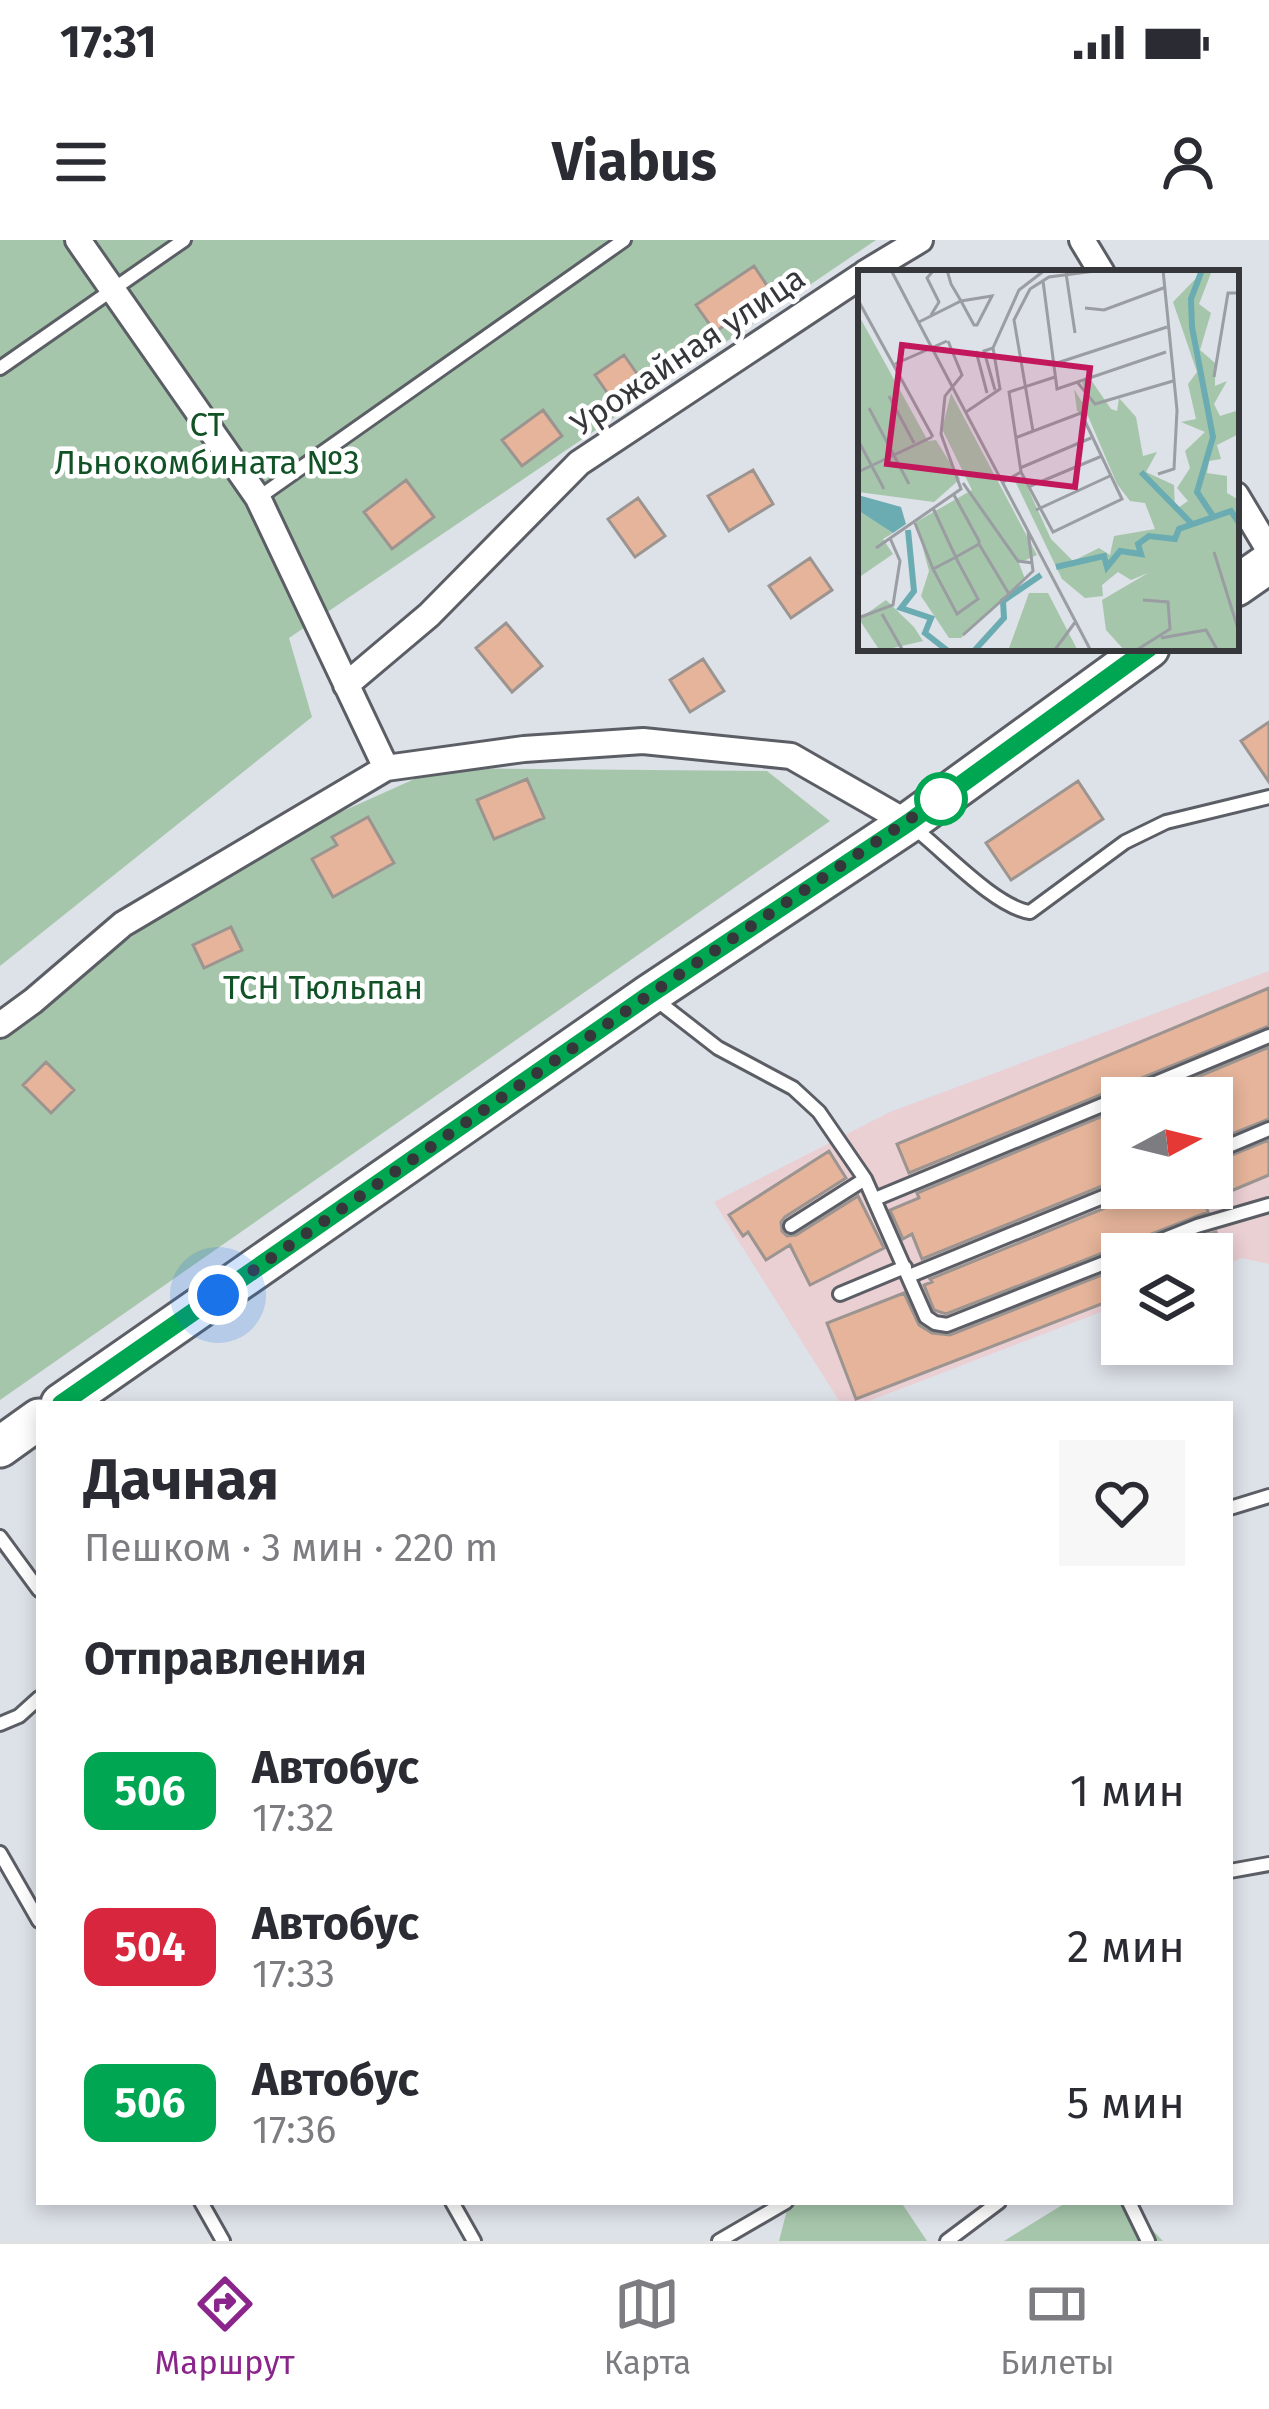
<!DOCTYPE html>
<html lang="ru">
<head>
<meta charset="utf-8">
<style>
	:root { --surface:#fff; --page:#f7f7f7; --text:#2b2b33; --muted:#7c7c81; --line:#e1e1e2; --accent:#8a258c }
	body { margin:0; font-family:"Fira Sans",sans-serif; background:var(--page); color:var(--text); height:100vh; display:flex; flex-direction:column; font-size:45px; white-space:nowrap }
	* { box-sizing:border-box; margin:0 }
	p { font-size:39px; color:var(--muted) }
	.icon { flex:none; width:66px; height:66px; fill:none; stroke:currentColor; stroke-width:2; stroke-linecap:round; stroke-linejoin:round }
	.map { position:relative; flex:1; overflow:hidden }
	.details { position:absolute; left:36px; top:1161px; width:1197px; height:804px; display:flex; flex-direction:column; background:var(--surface); border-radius:0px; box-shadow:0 6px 18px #0003 }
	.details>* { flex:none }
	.badge { padding:0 24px; border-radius:18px; font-size:42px; line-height:78px }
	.needle { width:78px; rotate:83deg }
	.controls { position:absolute; left:1101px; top:837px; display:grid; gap:24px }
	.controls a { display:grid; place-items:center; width:132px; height:132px; border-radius:0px; background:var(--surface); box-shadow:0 6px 18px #0003; font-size:60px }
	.you { position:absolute; width:60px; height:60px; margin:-30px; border:9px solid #fff; border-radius:50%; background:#1a73e8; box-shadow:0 0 0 18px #1a73e833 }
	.map>.badge { position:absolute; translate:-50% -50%; box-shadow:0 0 0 6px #fff }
	h2 { padding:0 48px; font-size:45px; line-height:108px }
	.round { display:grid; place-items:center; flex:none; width:126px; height:126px; border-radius:0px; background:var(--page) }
	.overview { display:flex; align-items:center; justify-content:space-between; height:204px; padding:0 48px }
	h1 { font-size:57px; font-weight:700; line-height:90px }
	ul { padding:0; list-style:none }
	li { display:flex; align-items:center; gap:36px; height:156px; padding:0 48px }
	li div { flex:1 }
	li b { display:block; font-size:45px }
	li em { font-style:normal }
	li .badge { min-width:132px; font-weight:700; text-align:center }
	.status { display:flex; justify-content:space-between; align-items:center; height:84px; padding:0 60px; background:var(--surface); direction:ltr }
	.status svg { height:33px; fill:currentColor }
	header { display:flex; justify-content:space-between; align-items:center; height:156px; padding:0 48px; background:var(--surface); font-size:54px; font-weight:700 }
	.tabs { display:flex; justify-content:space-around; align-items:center; height:168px; border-top:3px solid var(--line); background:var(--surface); font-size:33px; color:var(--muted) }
	.tabs a { display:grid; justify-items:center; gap:6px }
	.tabs .current { color:var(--accent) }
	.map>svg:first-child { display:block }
	.industrial { fill:#eacfd3; fill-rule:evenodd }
	.green { fill:#a6c6ab }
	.building { fill:#e5b49a; stroke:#9c9490; stroke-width:3 }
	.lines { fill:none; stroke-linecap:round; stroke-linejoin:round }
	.service-casing { stroke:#5b5e65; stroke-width:18 }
	.minor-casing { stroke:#5b5e65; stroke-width:30 }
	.primary-casing { stroke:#5b5e65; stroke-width:45 }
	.service { stroke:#fff; stroke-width:12 }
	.minor { stroke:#fff; stroke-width:24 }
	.primary { stroke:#fff; stroke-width:39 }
	.line-casing { stroke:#fff; stroke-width:27 }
	.line { stroke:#00a651; stroke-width:18 }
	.walk { stroke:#36373a; stroke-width:12; stroke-dasharray:0 21.6 }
	.stop-dot { fill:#fff; stroke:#00a651; stroke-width:6 }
	.labels { text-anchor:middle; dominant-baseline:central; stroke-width:9; stroke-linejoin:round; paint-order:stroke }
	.street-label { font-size:33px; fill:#36373a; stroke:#fff }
	.park-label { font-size:33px; fill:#115326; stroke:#fff }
	.inset-river { fill:none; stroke:#6aacb2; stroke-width:6 }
	.inset-road { fill:none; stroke:#9a9da2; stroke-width:3 }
	.view { fill:#c2185b; fill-opacity:0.15; stroke:#c2185b; stroke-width:6 }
	.inset-edge { fill:none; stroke:#36373a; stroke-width:6 }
</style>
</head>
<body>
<div class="status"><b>17:31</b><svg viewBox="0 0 49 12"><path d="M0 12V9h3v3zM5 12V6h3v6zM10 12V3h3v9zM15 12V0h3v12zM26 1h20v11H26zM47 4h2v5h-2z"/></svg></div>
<header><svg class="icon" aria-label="menu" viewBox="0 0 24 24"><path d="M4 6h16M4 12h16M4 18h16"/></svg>Viabus<svg class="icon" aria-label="person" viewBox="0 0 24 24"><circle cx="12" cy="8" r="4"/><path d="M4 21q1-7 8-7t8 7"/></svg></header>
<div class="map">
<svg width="1269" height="2001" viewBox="0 0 1269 2001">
	<rect width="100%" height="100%" fill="#dde1e8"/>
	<path class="industrial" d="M 1269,731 L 1269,1024 L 1242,1018 L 1212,1030 L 1212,1014 L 1122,1014 L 1122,1064 L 861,1164 L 841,1164 L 714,962 L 890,872 ZM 1122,858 L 1212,858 L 1212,948 L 1122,948 Z"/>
	<path class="green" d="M 0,0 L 876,0 L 289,398 L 312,477 L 0,726 Z
		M 439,528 L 767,531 L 830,581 L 0,1160 L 0,792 L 245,615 Z
		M 789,1962 L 901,1962 L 927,2001 L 779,2001 Z
		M 1067,1962 L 1125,1962 L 1163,2001 L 1004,2001 Z"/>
	<path class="building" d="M 754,26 L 772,53 L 715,92 L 696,65 Z
		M 624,115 L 642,141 L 613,161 L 595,135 Z
		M 543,170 L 562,196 L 522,226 L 502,200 Z
		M 753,230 L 773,264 L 729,291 L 708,256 Z
		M 406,240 L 434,277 L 392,309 L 364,272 Z
		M 638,258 L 665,296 L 635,317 L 608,279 Z
		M 810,318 L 832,350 L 791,378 L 769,346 Z
		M 506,383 L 542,426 L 512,452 L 476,408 Z
		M 703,419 L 724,451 L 690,472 L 670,440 Z
		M 1269,482 L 1269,542 L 1241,501 Z
		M 527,539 L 544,578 L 494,599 L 477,560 Z
		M 1078,541 L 1103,579 L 1011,640 L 986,603 Z
		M 368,577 L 394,623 L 333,657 L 312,619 L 337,605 L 332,597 Z
		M 231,687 L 242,710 L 204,728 L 193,705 Z
		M 1269,748 L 1269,786 L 909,933 L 897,904 Z
		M 1269,807 L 1269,879 L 1212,902 L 1212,858 L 1147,858 Z
		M 46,822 L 74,850 L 51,873 L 23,845 Z
		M 1122,868 L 1122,938 L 922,1019 L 912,994 L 903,999 L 890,970 L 919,958 L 917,953 Z
		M 1269,900 L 1269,935 L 1212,959 L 1212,923 Z
		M 829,911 L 846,938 L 785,977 L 781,982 L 782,991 L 787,996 L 796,995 L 858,956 L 884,1008 L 810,1045 L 790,1005 L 766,1020 L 748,992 L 743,996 L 729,975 Z
		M 1166,948 L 1199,948 L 1208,972 L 946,1074 L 934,1070 L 924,1045 L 932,1042 L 930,1039 L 1122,961 L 1122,966 Z
		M 1216,992 L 1224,1014 L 1155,1014 L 1200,996 Z
		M 1122,1027 L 1122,1056 L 856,1159 L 827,1083 L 904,1053 L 919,1085 L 932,1093 L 950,1095 Z"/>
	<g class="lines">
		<defs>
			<path id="service" d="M 0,128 L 184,0
				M 258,258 L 624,0
				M 913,587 C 944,611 995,667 1030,672 L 1125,602 L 1166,582 L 1269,557
				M 655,759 L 718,808 L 793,848 L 819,872 L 865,939 L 926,1077 L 935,1083 L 947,1085 L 1122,1016
				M 1212,913 L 1269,889
				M 875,959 L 1269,796
				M 791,986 L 865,939
				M 1127,1014 L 1197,986 L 1269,965
				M 909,1036 L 1125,948
				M 840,1054 L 905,1027
				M 1230,1268 L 1269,1256
				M 0,1297 L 39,1350
				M 0,1484 L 19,1476 L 39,1458
				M 0,1613 L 39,1681
				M 1230,1631 L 1269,1624
				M 201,1962 L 223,2001
				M 452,1962 L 474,2001
				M 1129,1962 L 1148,2001
				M 719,2001 L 786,1962
				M 947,2001 L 999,1962"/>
			<path id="minor" d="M 78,0 L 258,258 L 386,528
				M 1082,0 L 1102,33
				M 865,33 L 920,0
				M 1236,255 L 1269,310
				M 346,445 L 429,375 L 579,223 L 861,36
				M 0,785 L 33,761 L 123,684 L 386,528 L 524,509 L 643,501 L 791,516 L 908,583"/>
			<path id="primary" d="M 1236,346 L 1269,323
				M 61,1164 L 649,755 L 908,583 L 1149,408
				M 0,1207 L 39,1179"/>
		</defs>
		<use href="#service" class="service-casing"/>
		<use href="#minor" class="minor-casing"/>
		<use href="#primary" class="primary-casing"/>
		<use href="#service" class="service"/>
		<use href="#minor" class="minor"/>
		<use href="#primary" class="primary"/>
	</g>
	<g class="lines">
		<defs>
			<path id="line" d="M 61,1164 L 649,755 L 908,583 L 1149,408"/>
		</defs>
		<use href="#line" class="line-casing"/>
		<use href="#line" class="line"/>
		<path class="walk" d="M 218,1055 L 649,755 L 944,556 L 941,559"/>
	</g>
	<circle class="stop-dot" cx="941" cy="559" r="24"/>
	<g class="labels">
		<g class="street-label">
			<text transform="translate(688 111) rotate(-34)">Урожайная улица</text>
		</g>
		<g class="park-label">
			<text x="207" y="185">СТ<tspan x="207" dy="38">Льнокомбината №3</tspan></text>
			<text x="323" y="748">ТСН Тюльпан</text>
		</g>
	</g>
	<g transform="translate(858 30)">
		<rect width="381" height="381" fill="#dde1e8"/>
		<path d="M 346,0 L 353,3 L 341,34 L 353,43 L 342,80 L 357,93 L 357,116 L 369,111 L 356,134 L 362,146 L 381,140 L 381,164 L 359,175 L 363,189 L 351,191 L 349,203 L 369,206 L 369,223 L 381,230 L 381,381 L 267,381 L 248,360 L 244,330 L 290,303 L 273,310 L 260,302 L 244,315 L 245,326 L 227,328 L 204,309 L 157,211 L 168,214 L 193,269 L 215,291 L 241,278 L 252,285 L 256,266 L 297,259 L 287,233 L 272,231 L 259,214 L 230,146 L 219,141 L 216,119 L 224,132 L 231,128 L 224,113 L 231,107 L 253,139 L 259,141 L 261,128 L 278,147 L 285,186 L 299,182 L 288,202 L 316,215 L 317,240 L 330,231 L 319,218 L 332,198 L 327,181 L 347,162 L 323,152 L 338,149 L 330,114 L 339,102 L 315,32 ZM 0,44 L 70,171 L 78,170 L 102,209 L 76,232 L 0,222 ZM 93,123 L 179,285 L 161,293 L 167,309 L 103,368 L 91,368 L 63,326 L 71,301 L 58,252 L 114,220 L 84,159 ZM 1,239 L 35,263 L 25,269 L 35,284 L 0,308 ZM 171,323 L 190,323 L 220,381 L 150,381 ZM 28,330 L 56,357 L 65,371 L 22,381 L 1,349 Z" fill="#a6c6ab"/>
		<path d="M 0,225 L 43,237 L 48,254 L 35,263 L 0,240 Z" fill="#6aacb2"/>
		<path class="inset-river" d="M 344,0 L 333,29 L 334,57 L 355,167 L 339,222 L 357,249M 283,202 L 335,255M 50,260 L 56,321 L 43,338 L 73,348 L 67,363 L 90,381M 198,297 L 246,286 L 249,297 L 262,281 L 283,284 L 280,274 L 291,266 L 317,269 L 321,259 L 373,241 L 381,253M 116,381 L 146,348 L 145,331 L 183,305"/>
		<path class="inset-road" d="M 33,0 L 233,381M 208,3 L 217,63M 185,11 L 199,119 L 308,82M 0,30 L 75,167M 227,38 L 246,40 L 308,17M 73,45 L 81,32 L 69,8 L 76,0M 61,52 L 103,31 L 134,26 L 119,55 L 116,55 L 103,31 L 93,14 L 89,0M 135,78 L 126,81 L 137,120M 118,81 L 129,123M 37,94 L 89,71M 196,94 L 309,57M 356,107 L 370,23 L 381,23M 220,113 L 237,134 L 315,111M 31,126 L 56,173M 11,138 L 51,214M 108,142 L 142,119 L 135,78 L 161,20 L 187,0M 175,161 L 156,50 L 172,19 L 191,7 L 245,0M 157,168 L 223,143 L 264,229 L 195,262 L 163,202M 0,170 L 26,219M 162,198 L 233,168M 0,202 L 74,167M 300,204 L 316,199 L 319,140 L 305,0M 145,212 L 163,202 L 151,122 L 197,107M 105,213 L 160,291 L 175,293M 170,217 L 244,186M 75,238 L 93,277 L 98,287 L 99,290 L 120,329 L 99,344 L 75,299 L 77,298 L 98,287 L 121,274 L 121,271 L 96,225M 178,240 L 254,205M 57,253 L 75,299M 121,274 L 151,324 L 175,301 L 170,261M 18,278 L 103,219 L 83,164 L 87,126 L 104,105 L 90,71M 356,282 L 381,362M 24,344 L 44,379M 0,348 L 35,335 L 42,291 L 32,268M 105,365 L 151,324M 303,368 L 348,360 L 360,381M 196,381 L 218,351M 277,381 L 312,359 L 310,332 L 285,330"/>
		<path class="view" d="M 44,75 L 232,98 L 217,217 L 29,194 Z"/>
		<rect width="381" height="381" class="inset-edge"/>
	</g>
</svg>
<div class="controls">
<a><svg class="needle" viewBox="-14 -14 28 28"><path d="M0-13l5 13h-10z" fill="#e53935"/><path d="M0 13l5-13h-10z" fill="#7c7c81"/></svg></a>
<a><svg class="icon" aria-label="layers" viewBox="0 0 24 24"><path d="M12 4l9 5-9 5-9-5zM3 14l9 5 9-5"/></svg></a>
</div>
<div class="you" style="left:218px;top:1055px"></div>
<section class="details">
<div class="overview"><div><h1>Дачная</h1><p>Пешком · 3 мин · 220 m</p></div><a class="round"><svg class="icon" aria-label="heart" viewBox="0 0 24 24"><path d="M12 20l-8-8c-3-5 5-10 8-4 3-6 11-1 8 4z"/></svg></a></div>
<h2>Отправления</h2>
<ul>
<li><span class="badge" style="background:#00a651;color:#fff">506</span><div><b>Автобус</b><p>17:32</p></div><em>1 мин</em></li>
<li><span class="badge" style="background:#d7263d;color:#fff">504</span><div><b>Автобус</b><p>17:33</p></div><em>2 мин</em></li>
<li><span class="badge" style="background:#00a651;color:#fff">506</span><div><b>Автобус</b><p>17:36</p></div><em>5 мин</em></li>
</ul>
</section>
</div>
<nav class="tabs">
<a class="current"><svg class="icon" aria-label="directions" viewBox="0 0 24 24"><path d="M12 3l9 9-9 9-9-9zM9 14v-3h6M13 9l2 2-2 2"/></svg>Маршрут</a>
<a><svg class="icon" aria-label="map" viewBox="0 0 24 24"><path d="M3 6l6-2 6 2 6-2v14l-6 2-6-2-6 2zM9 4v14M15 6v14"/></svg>Карта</a>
<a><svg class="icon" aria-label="tickets" viewBox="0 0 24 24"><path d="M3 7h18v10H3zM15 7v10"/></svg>Билеты</a>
</nav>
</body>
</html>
